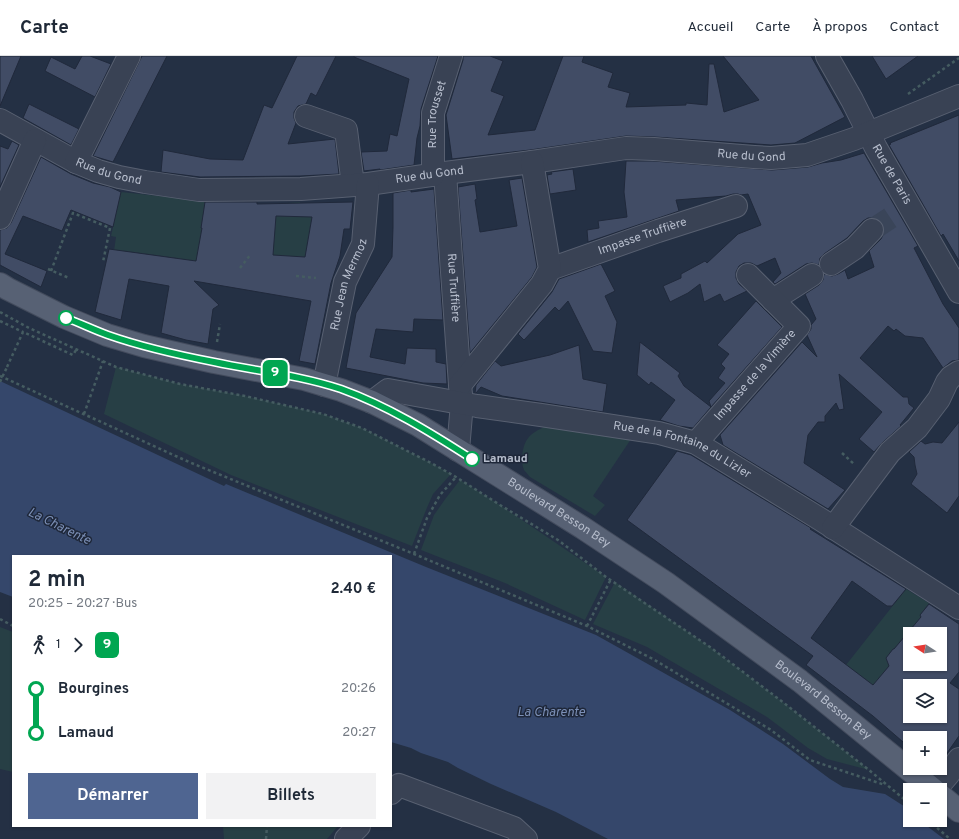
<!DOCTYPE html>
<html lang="fr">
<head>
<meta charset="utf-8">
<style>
	:root { --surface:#fff; --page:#f2f2f3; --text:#1f2937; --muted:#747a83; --line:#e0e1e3; --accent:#4f6591 }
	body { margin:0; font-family:Overpass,sans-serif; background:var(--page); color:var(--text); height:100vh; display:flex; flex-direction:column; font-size:15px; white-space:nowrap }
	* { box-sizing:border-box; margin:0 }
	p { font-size:13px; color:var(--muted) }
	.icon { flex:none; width:22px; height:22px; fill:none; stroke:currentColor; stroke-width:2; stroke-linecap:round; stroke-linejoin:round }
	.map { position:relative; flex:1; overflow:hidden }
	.details { position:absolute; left:12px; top:499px; width:380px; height:272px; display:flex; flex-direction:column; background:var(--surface); border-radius:0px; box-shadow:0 1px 3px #0004 }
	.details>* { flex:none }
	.badge { padding:0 8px; border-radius:6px; font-size:14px; line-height:26px }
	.needle { width:26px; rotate:282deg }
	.tools { position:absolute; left:903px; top:571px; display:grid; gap:8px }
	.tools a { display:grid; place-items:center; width:44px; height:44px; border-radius:0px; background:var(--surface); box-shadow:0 1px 3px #0004; font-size:20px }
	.map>.badge { position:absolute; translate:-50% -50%; box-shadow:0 0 0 2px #fff }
	.legs { display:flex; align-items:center; gap:6px; height:44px; padding:0 16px; font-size:13px }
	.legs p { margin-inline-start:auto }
	.overview { display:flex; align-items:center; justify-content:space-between; height:68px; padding:0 16px }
	h1 { font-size:22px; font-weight:700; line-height:30px }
	.button { display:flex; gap:8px; margin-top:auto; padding:8px 16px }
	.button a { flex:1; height:46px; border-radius:0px; background:var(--accent); color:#fff; font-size:16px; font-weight:700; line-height:46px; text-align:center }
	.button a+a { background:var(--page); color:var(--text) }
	ul { padding:0 16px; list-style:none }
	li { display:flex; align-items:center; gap:14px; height:44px; font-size:15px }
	li i { display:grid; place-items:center; width:6px; height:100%; margin:0 5px; background:currentColor }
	li i::after { content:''; width:10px; height:10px; margin:-5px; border:3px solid; border-radius:50%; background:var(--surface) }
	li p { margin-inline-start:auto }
	li:first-child i { background:linear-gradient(#0000 50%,currentColor 0) }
	li:last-child i { background:linear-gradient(currentColor 50%,#0000 0) }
	header { display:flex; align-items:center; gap:24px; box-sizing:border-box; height:56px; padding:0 20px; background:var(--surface); border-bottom:1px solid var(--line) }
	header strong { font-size:19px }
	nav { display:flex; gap:22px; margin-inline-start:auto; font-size:14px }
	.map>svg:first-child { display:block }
	.green { fill:#273f45 }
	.water { fill:#35476b }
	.building { fill:#414c65; stroke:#20293b; fill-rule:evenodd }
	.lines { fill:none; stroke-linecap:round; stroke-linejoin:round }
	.minor-tunnel { stroke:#3a4559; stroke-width:22; stroke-dasharray:22 11; stroke-linecap:butt }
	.minor-casing { stroke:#586071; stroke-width:24 }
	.major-casing { stroke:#434b5d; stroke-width:24 }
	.path { stroke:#455c61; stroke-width:2.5; stroke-dasharray:3 3; stroke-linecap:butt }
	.minor { stroke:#394254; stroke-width:22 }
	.major { stroke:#576174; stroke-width:22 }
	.path-bridge { stroke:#455c61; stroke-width:2.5; stroke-dasharray:3 3; stroke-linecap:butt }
	.line-1-casing { stroke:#fff; stroke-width:9 }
	.line-1 { stroke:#00a651; stroke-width:6 }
	.stop-1-dot { fill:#fff; stroke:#00a651; stroke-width:2 }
	.labels { text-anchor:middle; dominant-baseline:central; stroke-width:3; stroke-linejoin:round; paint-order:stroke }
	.street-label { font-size:12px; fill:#b7becd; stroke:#1e2739 }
	.stop-label { font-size:12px; font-weight:bold; fill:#b7becd; stroke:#1e2739; text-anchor:start }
	.water-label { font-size:13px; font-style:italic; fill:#7c90b7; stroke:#1e2739 }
</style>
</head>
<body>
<header>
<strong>Carte</strong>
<nav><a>Accueil</a><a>Carte</a><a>À propos</a><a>Contact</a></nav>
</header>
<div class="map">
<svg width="959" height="783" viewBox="0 0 959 783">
	<rect width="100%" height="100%" fill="#243044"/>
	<path class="green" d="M 121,136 L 205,145 L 201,172 L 214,171 L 277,148 L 300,146 L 300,161 L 312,161 L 305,201 L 242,198 L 199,191 L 196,206 L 176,203 L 176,202 L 133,196 L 114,195 L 116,181 L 111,180 Z
		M 116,311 L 180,328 L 245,340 L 323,358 L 362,372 L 433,408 L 451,418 L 433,438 L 426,454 L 412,490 L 231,419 L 104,358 Z
		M 546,370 L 631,383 L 593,440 L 605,449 L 595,460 L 530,421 C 528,419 526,416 524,414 C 522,410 522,405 522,401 C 524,383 529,378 546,370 Z
		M 460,424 L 500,449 L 606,521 L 585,564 L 505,527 L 421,494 L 434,459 L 446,442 Z
		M 615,526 L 710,591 L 784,647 L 869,714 L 827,703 L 808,692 L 767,661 L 647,591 L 593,568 Z
		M 906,533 L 929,547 L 920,559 L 921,561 L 894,593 L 893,593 L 886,602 L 887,605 L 890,608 L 885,615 L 890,619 L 878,633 L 846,609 Z
		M 0,571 L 13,576 L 13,716 L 0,713 Z
		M 223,770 L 338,770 L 327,783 L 224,783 Z"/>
	<path class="water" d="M 0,325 L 224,430 L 226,428 L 426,511 L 596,579 L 730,654 L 783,688 L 830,723 L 843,731 L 885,738 L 910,754 L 910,764 L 919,764 L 944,783 L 608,783 L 556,756 L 491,728 L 458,712 L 448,706 L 421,697 L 411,692 L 391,686 L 391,500 L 13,500 L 13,541 L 0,536 Z"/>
	<path class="building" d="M 0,0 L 21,0 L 0,50 Z
		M 82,0 L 90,0 L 111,8 L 95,41 L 45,15 L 51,1 L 75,13 Z
		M 142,0 L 167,0 L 113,106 L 93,100 Z
		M 297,0 L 336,0 L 316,40 L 311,37 L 306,48 L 298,50 L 294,56 L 294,62 L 296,67 L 288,88 L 335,83 L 339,118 L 300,120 L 200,121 L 161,116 L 163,94 L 210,103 L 243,104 L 264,49 L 272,52 Z
		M 354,0 L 438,0 L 421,53 L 420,70 L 417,82 L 414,109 L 380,114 L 380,113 L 364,115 L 361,96 L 387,95 L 390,78 L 397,80 L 409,23 L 354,1 Z
		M 463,0 L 490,0 L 503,5 L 491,35 L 504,40 L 488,79 L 535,74 L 563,0 L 584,0 L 582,6 L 613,17 L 608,31 L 630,37 L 626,51 L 686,49 L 686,47 L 707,49 L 709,8 L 714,8 L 724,56 L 759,44 L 723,0 L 811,0 L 845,61 L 795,87 L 771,89 L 655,81 L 626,80 L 530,94 L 452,103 L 446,59 L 463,4 Z
		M 872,0 L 918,0 L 886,23 Z
		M 29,48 L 79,73 L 71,89 L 23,62 Z
		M 959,59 L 959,205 L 943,178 L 941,180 L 889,89 L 891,88 L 890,87 Z
		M 12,85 L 19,89 L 0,131 L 0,90 L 8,93 Z
		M 864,97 L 918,190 L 914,192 L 943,248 L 959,272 L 959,304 L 952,305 L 943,312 L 923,282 L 905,280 L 896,273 L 894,275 L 888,270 L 860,302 L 903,341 L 908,341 L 909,348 L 914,352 L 900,369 L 901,370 L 882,387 L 874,396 L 859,383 L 882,356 L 839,318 L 844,353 L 839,354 L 836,347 L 825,360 L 825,366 L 818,366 L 808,379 L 804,407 L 845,434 L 828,453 L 723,389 L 720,379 L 802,286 L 817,301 L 807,279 L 811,273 L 811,269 L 816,263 L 805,238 L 819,229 L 823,224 L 824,218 L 832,220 L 838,218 L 845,214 L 848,223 L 874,211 L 869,195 L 881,183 L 884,177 L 884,171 L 881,165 L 874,162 L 868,162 L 863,165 L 847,182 L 824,198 L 820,202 L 819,209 L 812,207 L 806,208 L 775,228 L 773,226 L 781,217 L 775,202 L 757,210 L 751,207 L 744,207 L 739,210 L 736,216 L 736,222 L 739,228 L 747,235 L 724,246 L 720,238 L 704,246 L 700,228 L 688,237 L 670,246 L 663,230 L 681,222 L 681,218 L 705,205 L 707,207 L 738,178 L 761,169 L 748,138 L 741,139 L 738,138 L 733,138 L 726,140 L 676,144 L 679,155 L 588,186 L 587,174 L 599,172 L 598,165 L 627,161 L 624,136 L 626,105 L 653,105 L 772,114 L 808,111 L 822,107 L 841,104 Z
		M 41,101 L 71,118 L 93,127 L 110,131 L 121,136 L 113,171 L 71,154 L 62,175 L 23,160 L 5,198 L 47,215 L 41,231 L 0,209 L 0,174 L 7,172 L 11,167 Z
		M 573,113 L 576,134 L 550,138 L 547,119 L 552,118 L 551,116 Z
		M 522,122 L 537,211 L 532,221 L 470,297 L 458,131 L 475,128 L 477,143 L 475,144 L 480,176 L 517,170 L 509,124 Z
		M 434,133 L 443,264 L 414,263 L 413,276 L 376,273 L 370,301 L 405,308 L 407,292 L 436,293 L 436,306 L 446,308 L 447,328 L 423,327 L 346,312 L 356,257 L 392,201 L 393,171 L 393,137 L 411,134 L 411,136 Z
		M 205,146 L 257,146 L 257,148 L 353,146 L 350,173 L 344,173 L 340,200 L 331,227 L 315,308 L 299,305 L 311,245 L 194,225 L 219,249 L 213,253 L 208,288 L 186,284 L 161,277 L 169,230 L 129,223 L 121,264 L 95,256 L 109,193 L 196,205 L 202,172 L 201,172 ZM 276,160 L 312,161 L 305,201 L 273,199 Z
		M 601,208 L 615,235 L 605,240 L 617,266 L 612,297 L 593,295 L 568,245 L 559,255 L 555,251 L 524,284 L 518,278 L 552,236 L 559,223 Z
		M 756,245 L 782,271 L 711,351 L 709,345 L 725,327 L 718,322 L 725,312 L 721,308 L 729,298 L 717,289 Z
		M 640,286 L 680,317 L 678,320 L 684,330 L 711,351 L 693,372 L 679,370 L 660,364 L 675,344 L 651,326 L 649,329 L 637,319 Z
		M 579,289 L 583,323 L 607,328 L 603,356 L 502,340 L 481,331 L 476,337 L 475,337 L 476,329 L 495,305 L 501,310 L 550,299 Z
		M 959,366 L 959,440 L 947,457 L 911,428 L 917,418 L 915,409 L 914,401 L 909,396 L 921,385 L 925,388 L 933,386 L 942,387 Z
		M 677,395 L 691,399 L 811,472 L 810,473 L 906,533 L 892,550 L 887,550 L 852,525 L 811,582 L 873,629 L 889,610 L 886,602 L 893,593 L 894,593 L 921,561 L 920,559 L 929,548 L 959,568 L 959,616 L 950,627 L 959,633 L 959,680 L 940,707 L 940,682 L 910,682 L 910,692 L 873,660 L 806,609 L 813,600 L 627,464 ZM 910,578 L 940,578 L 940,608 L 910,608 ZM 910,630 L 940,630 L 940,660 L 910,660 Z"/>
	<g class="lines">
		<path class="minor-tunnel" d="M 872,174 L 899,156"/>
		<defs>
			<g id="minor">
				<path id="s1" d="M 827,0 L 852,44 L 876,92 L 959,236"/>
				<path d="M 306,60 L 346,74 L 353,129"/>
				<path id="s2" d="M 0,64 L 76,106 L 98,115 L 119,121 L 145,126 L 199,134 L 301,133 L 368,128 L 445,117 L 532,106 L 626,92 L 654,93 L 754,101 L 771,102 L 807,99 L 854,83 L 959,40"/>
				<path d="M 76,106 L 129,0"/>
				<path id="s3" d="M 445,117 L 460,329 L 462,347 L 458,394"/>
				<path id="s4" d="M 433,119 L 433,57 L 451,0"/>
				<path d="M 0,162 L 35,84"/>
				<path d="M 831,208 L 855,192 L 872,174"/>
				<path id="s5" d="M 550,213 L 658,175 L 736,150"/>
				<path d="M 773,244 L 812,219"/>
				<path id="s6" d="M 324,329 L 345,226 L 363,188 L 368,128"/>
				<path d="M 460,329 L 542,228 L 550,213 L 532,106"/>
				<path id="s7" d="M 372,346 L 388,334 L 477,350 L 541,359 L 659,377 L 696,387 L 820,463 L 959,552"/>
				<path id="s8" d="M 696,387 L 799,270 L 748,219"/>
				<path d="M 833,472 L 890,396 L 917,372 L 939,343 L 947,326 L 951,321 L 959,316"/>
				<path d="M 935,734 L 948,719 L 959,703"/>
				<path d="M 391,737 L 399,729 L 514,772 L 526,783"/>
				<path d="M 346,783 L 359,770"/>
			</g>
			<g id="major">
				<path id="s9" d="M 0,228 L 8,233 L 64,261 L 107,279 L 144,290 L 214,306 L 304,323 L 341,334 L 372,346 L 418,369 L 583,472 L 666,527 L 800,625 L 934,734"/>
				<path d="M 940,739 L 959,755"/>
			</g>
		</defs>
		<use href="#minor" class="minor-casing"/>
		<use href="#major" class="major-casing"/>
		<path class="path" d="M 908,38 L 959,2
			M 240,212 L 251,198
			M 48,213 L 69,222
			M 51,215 L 73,157 L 110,172 L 103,206
			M 296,220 L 316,222
			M 0,256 L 29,272 L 116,311 L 180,328 L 245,340 L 323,358 L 362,372 L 433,408 L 456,421 L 500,449 L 558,484 L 606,521 L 710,591 L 784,647 L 869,714 L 910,748
			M 0,265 L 23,276
			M 217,286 L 220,268
			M 7,311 L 23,276 L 73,299 L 76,294
			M 0,320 L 189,406 L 414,498 L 587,570 L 653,603 L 771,674 L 810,704 L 885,729
			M 84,358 L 103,305
			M 842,397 L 855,409
			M 414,498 L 427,462 L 440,439 L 456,421
			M 0,563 L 13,570
			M 587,570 L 611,523
			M 928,764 L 950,783
			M 266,783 L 267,770"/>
		<use href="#minor" class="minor"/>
		<use href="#major" class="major"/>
		<path class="path-bridge" d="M 0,326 L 7,311"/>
	</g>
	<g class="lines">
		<defs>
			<path id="line-1" d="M 66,262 C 80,267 94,274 108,279 C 142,291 178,299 214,306 C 256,315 299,319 341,333 C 388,350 430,376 472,403"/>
		</defs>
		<use href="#line-1" class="line-1-casing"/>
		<use href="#line-1" class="line-1"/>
	</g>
	<g class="stop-1-dot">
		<circle cx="66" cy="262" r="7"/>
		<circle cx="472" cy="403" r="7"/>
	</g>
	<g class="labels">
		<g class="street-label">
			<text stroke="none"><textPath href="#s4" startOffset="61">Rue Trousset</textPath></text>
			<text stroke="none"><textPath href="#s2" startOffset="769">Rue du Gond</textPath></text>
			<text stroke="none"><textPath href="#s2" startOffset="121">Rue du Gond</textPath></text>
			<text stroke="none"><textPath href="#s2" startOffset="445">Rue du Gond</textPath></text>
			<text stroke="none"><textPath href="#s1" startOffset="135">Rue de Paris</textPath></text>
			<text stroke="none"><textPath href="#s5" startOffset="98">Impasse Truffière</textPath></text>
			<text stroke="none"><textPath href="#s6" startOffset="104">Rue Jean Mermoz</textPath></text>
			<text stroke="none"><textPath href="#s3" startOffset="115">Rue Truffière</textPath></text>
			<text stroke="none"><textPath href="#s8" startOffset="90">Impasse de la Vimière</textPath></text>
			<text stroke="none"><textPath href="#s7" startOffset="322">Rue de la Fontaine du Lizier</textPath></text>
			<text stroke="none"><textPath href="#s9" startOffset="610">Boulevard Besson Bey</textPath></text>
			<text stroke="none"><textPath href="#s9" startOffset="934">Boulevard Besson Bey</textPath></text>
		</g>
		<g class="stop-label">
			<text x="483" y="403">Lamaud</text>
		</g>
		<g class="water-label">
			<text transform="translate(59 471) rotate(26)">La Charente</text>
			<text x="551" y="657">La Charente</text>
		</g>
	</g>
</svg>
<div class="tools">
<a><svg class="needle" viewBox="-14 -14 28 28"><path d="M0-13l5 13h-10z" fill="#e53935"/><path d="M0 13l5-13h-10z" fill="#747a83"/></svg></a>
<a><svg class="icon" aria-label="layers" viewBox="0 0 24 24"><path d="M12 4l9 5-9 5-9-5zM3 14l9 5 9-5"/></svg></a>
<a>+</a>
<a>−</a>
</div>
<b class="badge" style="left:275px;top:317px;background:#00a651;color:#fff">9</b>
<section class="details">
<div class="overview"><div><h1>2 min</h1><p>20:25 – 20:27 · Bus</p></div><b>2.40 €</b></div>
<div class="legs"><svg class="icon" aria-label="walk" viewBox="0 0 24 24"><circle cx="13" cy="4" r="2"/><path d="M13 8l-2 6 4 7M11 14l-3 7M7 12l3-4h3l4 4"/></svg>1<svg class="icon" aria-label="forward" viewBox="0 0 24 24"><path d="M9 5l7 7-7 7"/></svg><b class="badge" style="background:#00a651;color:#fff">9</b></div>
<ul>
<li><i style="color:#00a651"></i><b>Bourgines</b><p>20:26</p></li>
<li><i style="color:#00a651"></i><b>Lamaud</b><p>20:27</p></li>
</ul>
<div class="button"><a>Démarrer</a><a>Billets</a></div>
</section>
</div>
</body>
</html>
